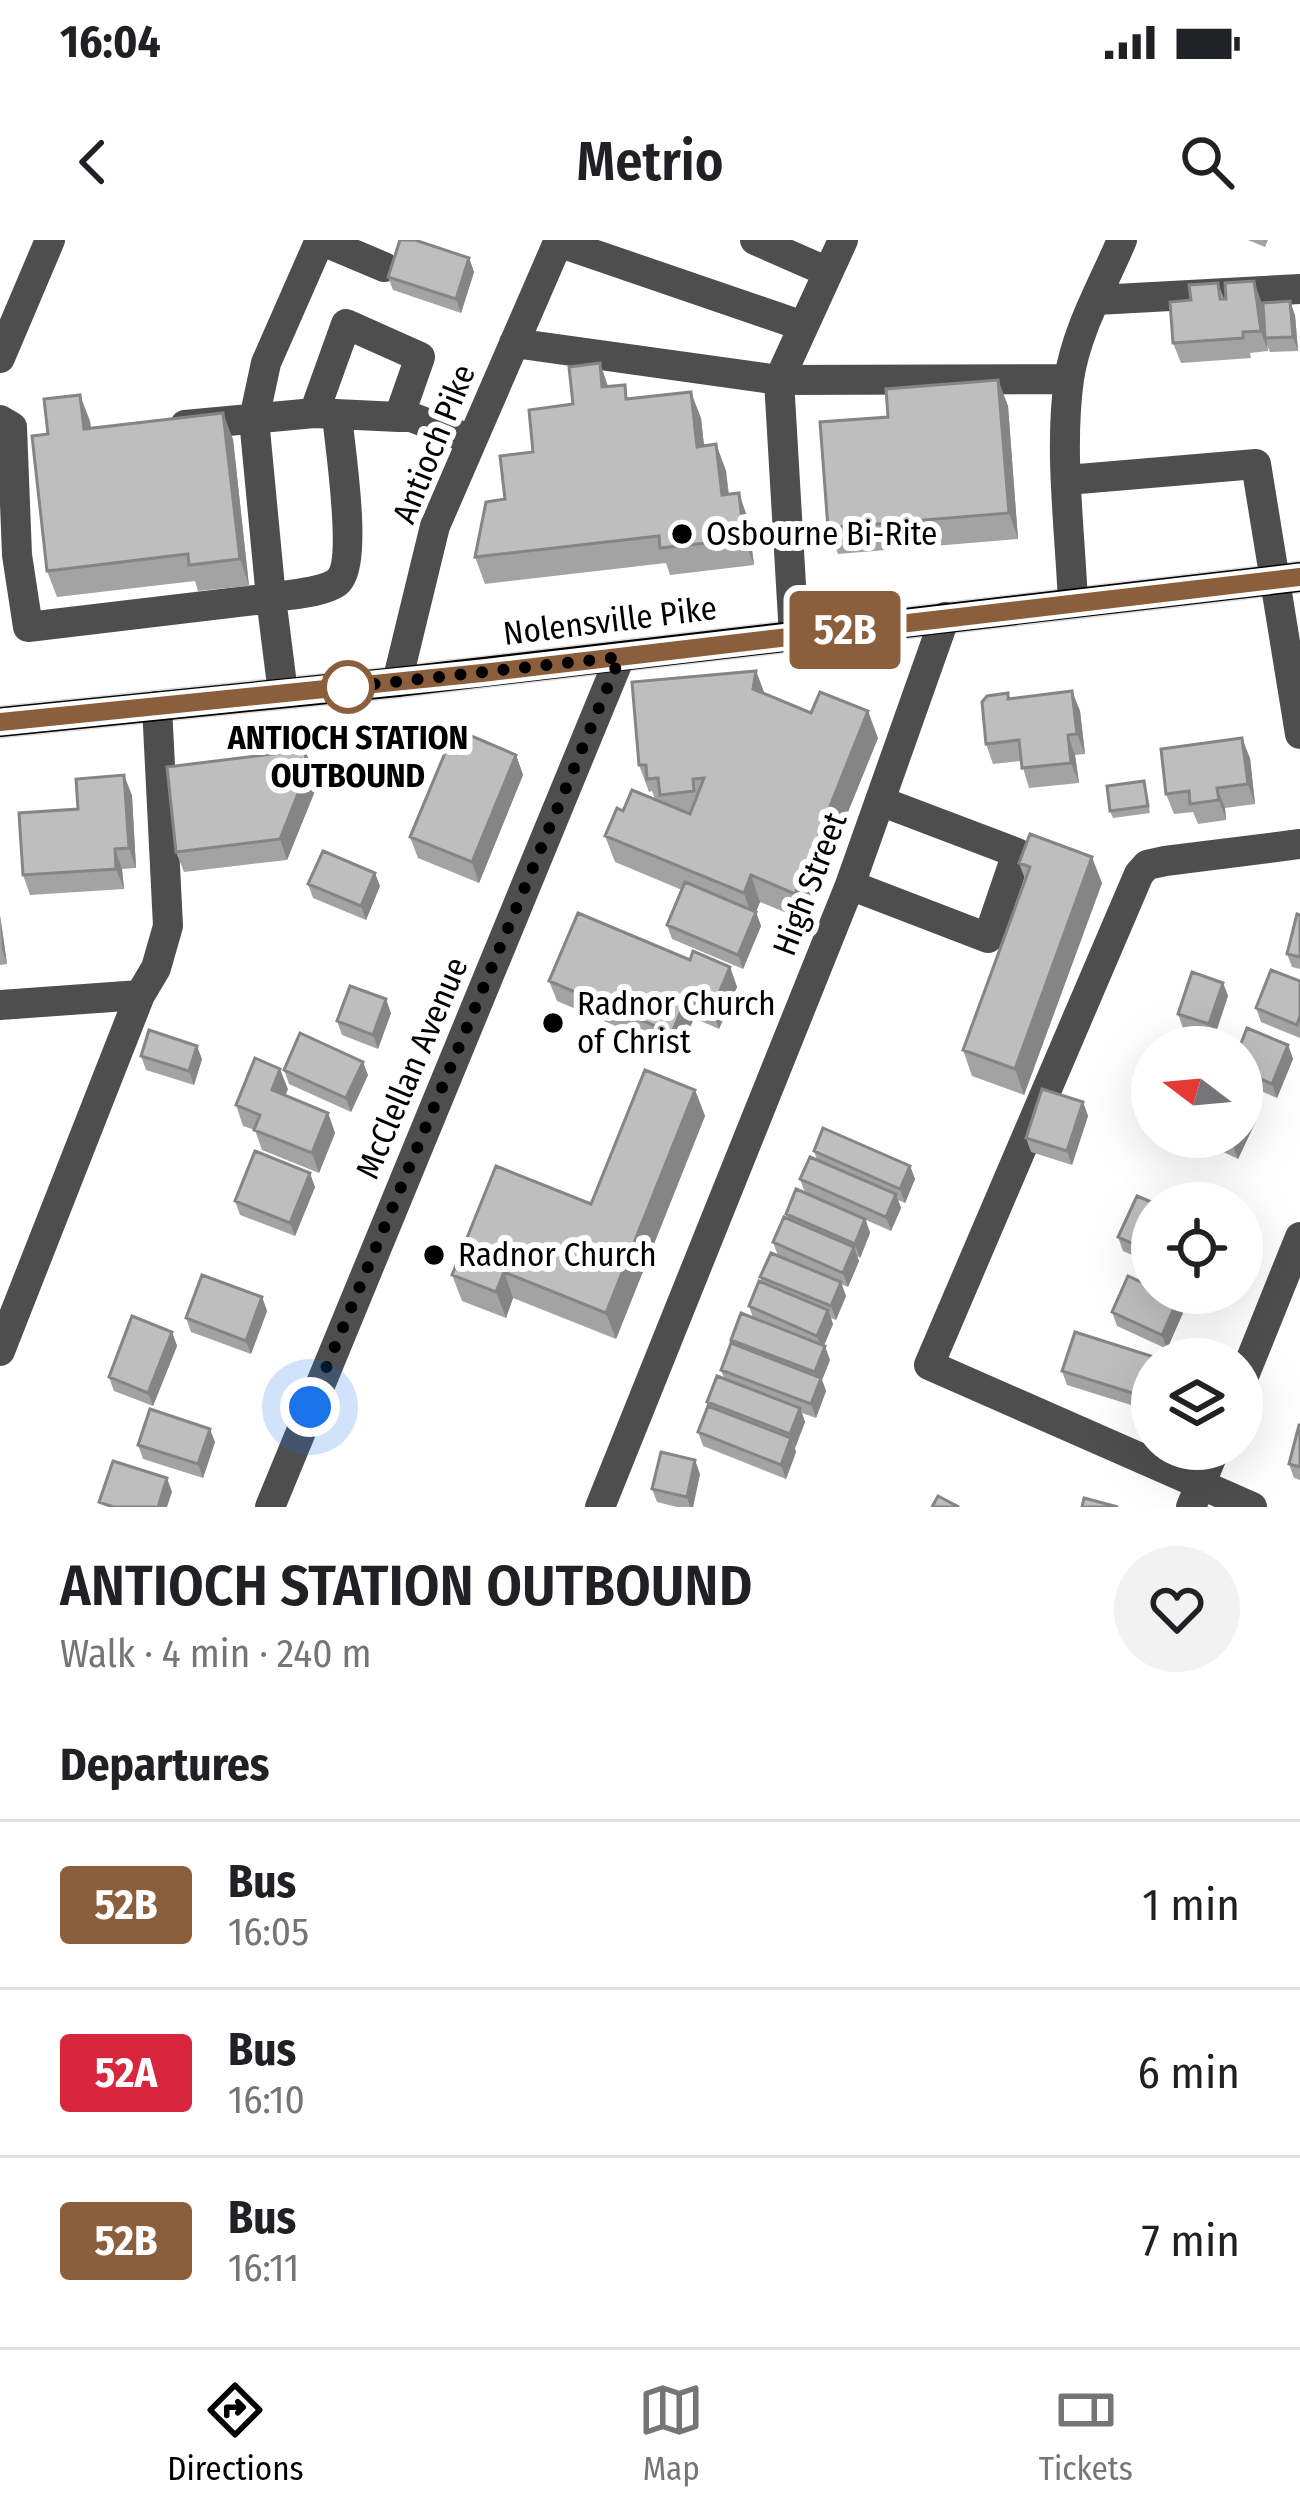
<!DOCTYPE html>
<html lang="en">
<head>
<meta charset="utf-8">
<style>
	:root { --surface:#fff; --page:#f2f2f2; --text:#202124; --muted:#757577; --line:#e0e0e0; --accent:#000 }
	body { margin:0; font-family:"Fira Sans Condensed",sans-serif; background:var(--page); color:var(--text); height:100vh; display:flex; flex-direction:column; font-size:45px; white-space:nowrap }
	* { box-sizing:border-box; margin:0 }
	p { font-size:39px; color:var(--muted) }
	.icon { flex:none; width:66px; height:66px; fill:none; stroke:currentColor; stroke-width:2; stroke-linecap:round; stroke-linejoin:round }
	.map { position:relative; height:1267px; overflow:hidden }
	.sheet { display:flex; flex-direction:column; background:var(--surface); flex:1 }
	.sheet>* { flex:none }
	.badge { padding:0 24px; border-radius:9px; font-size:42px; line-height:78px }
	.needle { width:78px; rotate:286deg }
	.fabs { position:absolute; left:1131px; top:786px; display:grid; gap:24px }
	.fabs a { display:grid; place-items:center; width:132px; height:132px; border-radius:50%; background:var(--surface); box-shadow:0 12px 48px #0002; font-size:60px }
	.you { position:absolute; width:60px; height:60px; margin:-30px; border:9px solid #fff; border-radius:50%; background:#1a73e8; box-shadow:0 0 0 18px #1a73e833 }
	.map>.badge { position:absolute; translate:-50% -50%; box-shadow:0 0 0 6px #fff }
	h2 { padding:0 60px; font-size:45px; line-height:108px }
	.round { display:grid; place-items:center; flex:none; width:126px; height:126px; border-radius:63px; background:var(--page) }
	.summary { display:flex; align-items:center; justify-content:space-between; height:204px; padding:0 60px }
	h1 { font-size:57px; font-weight:600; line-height:90px }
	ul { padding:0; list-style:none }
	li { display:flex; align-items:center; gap:36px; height:168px; padding:0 60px; border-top:3px solid var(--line) }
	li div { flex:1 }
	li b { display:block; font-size:45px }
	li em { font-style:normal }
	li .badge { min-width:132px; font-weight:700; text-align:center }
	.status { display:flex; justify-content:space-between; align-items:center; height:84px; padding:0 60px; background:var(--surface); direction:ltr }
	.status svg { height:33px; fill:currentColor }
	header { display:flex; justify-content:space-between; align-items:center; height:156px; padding:0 60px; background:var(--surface); font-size:54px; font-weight:600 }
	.tabs { display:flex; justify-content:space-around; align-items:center; height:168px; border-top:3px solid var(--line); background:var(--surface); font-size:33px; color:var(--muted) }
	.tabs a { display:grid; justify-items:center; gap:6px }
	.tabs .current { color:var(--accent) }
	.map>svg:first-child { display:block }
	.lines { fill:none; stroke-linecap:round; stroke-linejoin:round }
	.major-casing { stroke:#dbdbdb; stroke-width:33 }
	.minor { stroke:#4e4e4e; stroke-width:30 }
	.major { stroke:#000; stroke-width:30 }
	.wall { fill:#a3a3a3 }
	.shaded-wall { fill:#858585 }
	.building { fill:#bebebe; stroke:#858585; stroke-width:3 }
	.line-casing { stroke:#fff; stroke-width:27 }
	.line { stroke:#8b5e3c; stroke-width:18 }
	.walk { stroke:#000; stroke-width:12; stroke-dasharray:0 21.6 }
	.poi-dot { fill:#000; stroke:#fff; stroke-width:4.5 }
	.stop-dot { fill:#fff; stroke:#8b5e3c; stroke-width:6 }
	.labels { text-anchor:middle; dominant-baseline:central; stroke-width:12; stroke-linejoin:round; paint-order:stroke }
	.street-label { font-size:33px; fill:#000; stroke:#fff }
	.poi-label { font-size:33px; fill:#000; stroke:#fff; text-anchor:start }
	.stop-label { font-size:33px; font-weight:bold; fill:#000; stroke:#fff }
</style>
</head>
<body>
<div class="status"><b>16:04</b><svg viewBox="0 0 49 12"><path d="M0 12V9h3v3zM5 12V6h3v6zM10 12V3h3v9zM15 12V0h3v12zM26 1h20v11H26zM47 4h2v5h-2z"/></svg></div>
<header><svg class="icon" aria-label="back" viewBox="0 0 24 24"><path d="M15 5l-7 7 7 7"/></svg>Metrio<svg class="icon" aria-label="search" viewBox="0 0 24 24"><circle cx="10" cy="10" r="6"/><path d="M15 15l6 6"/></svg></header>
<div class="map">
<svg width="1300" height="1267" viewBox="0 0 1300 1267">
	<rect width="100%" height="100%" fill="#fff"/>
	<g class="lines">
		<defs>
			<path id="major" d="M 0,482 L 397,442 L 1300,337"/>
		</defs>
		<use href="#major" class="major-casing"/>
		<path class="minor" d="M 755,0 L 828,32
			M 558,2 L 803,86
			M 1097,60 L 1300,49
			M 514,103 L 779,140 L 1069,139
			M 0,118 L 50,0
			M 314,173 L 346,84 L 420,117 L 399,177
			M 337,174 C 339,204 360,326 336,343 C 321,353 290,354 271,358 L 254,179 L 266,123 L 320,0 L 384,27
			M 0,180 L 12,187 L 17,315 L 28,387 L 271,358 L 283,453
			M 185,185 L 314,173 L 399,177 L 411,177 L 472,200
			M 1067,240 L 1256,224 L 1300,494
			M 1073,363 C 1070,290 1059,212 1069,139 C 1076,91 1103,45 1122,0
			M 794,396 L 779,140 L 843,0
			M 397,442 L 435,286 L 559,0
			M 850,645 L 988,698 L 1017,613 L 880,561
			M 0,765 L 140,755
			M 0,1111 L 140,755 L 156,728 L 168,686 L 157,466
			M 1242,1141 L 1300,997
			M 270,1267 L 620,417
			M 600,1267 L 850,645 L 945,377
			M 1191,1267 L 1215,1209
			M 1252,1267 L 929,1125 L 1139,634 L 1147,625 L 1165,621 L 1300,604"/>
		<use href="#major" class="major"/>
	</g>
	<path class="wall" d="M 1248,0 L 1268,0 L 1265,7 Z
		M 469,18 L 474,32 L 461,73 L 393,50 L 388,37 Z
		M 1218,43 L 1224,59 L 1261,61 L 1264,78 L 1295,75 L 1298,111 L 1270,112 L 1267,105 L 1268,111 L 1250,113 L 1251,118 L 1181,123 L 1173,103 L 1191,60 Z
		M 600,123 L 608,146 L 630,159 L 701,178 L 704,206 L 716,204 L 726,231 L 729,254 L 748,279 L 754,325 L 670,335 L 666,323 L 485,344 L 475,317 L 505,259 L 533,212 L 573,164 Z
		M 998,140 L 1008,166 L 1018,299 L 838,314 L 828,288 L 888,177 Z
		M 90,181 L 91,189 L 233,199 L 249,346 L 198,351 L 195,341 L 57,357 L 47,331 L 48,194 Z
		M 756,431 L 764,454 L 878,498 L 804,680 L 760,662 L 756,672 L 761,686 L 743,729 L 672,699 L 667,685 L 682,650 L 615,622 L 605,596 L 623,571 L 655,559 L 652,551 L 649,552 L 639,525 Z
		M 1072,451 L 1080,471 L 1085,514 L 1075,515 L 1079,543 L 1029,548 L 1021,521 L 993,524 L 986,504 L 1008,453 L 1010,458 Z
		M 516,515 L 523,535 L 479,643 L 418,618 L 410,597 Z
		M 1250,518 L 1255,564 L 1225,568 L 1226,580 L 1198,584 L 1193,572 L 1174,574 L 1166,554 Z
		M 313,530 L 315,551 L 287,620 L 184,632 L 176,612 Z
		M 124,535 L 132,556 L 136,628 L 122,629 L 124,649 L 30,655 L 23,635 L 78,569 Z
		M 1144,541 L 1150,573 L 1113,578 L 1110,571 Z
		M 1019,623 L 1102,643 L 1024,855 L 972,836 L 963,810 L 1025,639 Z
		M 308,644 L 380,646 L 366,680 L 313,658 Z
		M 0,675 L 7,724 L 0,725 Z
		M 1300,675 L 1300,729 L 1292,727 L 1287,714 Z
		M 730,727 L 737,747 L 719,789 L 694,778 L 679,813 L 557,761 L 549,741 Z
		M 1300,741 L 1300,798 L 1261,782 L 1256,768 Z
		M 1223,743 L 1228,756 L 1214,798 L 1183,788 L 1178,774 Z
		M 391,773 L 378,809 L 342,795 L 337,781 Z
		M 1288,805 L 1293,819 L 1277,858 L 1242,843 L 1242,807 Z
		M 141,816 L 202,819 L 194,845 L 146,830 Z
		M 284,830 L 368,835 L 351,872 L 289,844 Z
		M 288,849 L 285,855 L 328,873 L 335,893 L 319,933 L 262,910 L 255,890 L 243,886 L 236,865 Z
		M 695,850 L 705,876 L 616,1099 L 513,1058 L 506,1078 L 462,1061 L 452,1035 L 591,964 Z
		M 1083,862 L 1088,876 L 1072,925 L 1031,912 L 1026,898 Z
		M 1251,867 L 1256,881 L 1238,919 L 1192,897 L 1242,897 Z
		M 814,911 L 910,926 L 915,939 L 905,963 L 898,960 L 901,968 L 891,991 L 866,980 L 870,993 L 860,1018 L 857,1016 L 859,1021 L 848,1047 L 841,1044 L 846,1056 L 836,1080 L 831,1078 L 833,1084 L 824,1106 L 830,1120 L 822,1140 L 826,1151 L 816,1178 L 802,1173 L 805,1182 L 795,1208 L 796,1212 L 786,1239 L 703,1206 L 698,1192 L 708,1166 L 707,1162 L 724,1138 L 721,1130 L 733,1104 L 731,1100 L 753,1078 L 749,1066 L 762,1042 L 760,1037 L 778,1016 L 773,1002 L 788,978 L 786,974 L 805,953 L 800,939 L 817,920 Z
		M 315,947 L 295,996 L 240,975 L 235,961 Z
		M 1152,963 L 1152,1024 L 1123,1011 L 1118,997 Z
		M 262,1057 L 267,1071 L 251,1114 L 191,1092 L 186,1078 Z
		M 1112,1072 L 1183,1073 L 1167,1109 L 1117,1086 Z
		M 172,1092 L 177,1106 L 153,1166 L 114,1151 L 109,1137 Z
		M 1154,1117 L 1147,1170 L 1067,1145 L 1062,1131 Z
		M 1300,1185 L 1300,1240 L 1294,1238 L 1289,1224 Z
		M 215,1202 L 203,1238 L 143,1219 L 138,1205 Z
		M 700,1234 L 693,1267 L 677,1267 L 657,1262 L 652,1249 Z"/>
	<path class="shaded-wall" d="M 469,18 L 474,32 L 461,73 L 456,59 Z
		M 1254,41 L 1261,61 L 1268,111 L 1261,91 Z
		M 1290,61 L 1295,75 L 1298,111 L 1293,97 Z
		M 600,123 L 609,150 L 602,147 Z
		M 998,140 L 1008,166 L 1018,299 L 1009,273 Z
		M 691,152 L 701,178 L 707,233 L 697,207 Z
		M 80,155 L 90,181 L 94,216 L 84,189 Z
		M 223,173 L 233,199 L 249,346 L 240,319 Z
		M 716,204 L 726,231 L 731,281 L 722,255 Z
		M 739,253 L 748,279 L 754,325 L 744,299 Z
		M 756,431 L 766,457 L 753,449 Z
		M 1072,451 L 1080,471 L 1085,514 L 1077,494 Z
		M 868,471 L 878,498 L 804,680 L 795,654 Z
		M 1068,495 L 1075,515 L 1079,543 L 1071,523 Z
		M 1242,498 L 1250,518 L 1255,564 L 1248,544 Z
		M 305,510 L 313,530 L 315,551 L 287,620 L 280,599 Z
		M 516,515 L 523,535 L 479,643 L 472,622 Z
		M 124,535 L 132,556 L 136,628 L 129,608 Z
		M 1217,548 L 1225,568 L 1226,580 L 1219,560 Z
		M 115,609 L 122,629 L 124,649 L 116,629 Z
		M 1092,617 L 1102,643 L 1024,855 L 1015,829 Z
		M 375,633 L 380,646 L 366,680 L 361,666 Z
		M 751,635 L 760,662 L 756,672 L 761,686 L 743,729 L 738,715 L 753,679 L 744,653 Z
		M 0,675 L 7,724 L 2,710 Z
		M 730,727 L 737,747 L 719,789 L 712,769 Z
		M 1223,743 L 1228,756 L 1214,798 L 1209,784 Z
		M 686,758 L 694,778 L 679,813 L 672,793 Z
		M 386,759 L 391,773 L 378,809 L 373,795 Z
		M 1288,805 L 1293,819 L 1277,858 L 1272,844 Z
		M 197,806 L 202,819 L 194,845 L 189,831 Z
		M 363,822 L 368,835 L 351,872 L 346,858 Z
		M 280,829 L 288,849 L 279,870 L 272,850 Z
		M 695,850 L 705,876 L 616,1099 L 606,1073 Z
		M 1083,862 L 1088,876 L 1072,925 L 1067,911 Z
		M 1251,867 L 1256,881 L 1238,919 L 1233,905 L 1237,897 L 1242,897 L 1242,886 Z
		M 328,873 L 335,893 L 319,933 L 312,913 Z
		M 910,926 L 915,939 L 905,963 L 900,949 Z
		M 310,933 L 315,947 L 295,996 L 290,983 Z
		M 896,954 L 901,968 L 891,991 L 886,977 Z
		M 865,979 L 870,993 L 860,1018 L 855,1004 Z
		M 854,1007 L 859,1021 L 848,1047 L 843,1033 Z
		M 504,1032 L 513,1058 L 506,1078 L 496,1052 Z
		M 841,1042 L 846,1056 L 836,1080 L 831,1066 Z
		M 262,1057 L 267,1071 L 251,1114 L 246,1101 Z
		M 1178,1059 L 1183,1073 L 1167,1109 L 1162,1095 Z
		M 828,1070 L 833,1084 L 822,1110 L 817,1096 Z
		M 172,1092 L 177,1106 L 153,1166 L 148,1153 Z
		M 825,1106 L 830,1120 L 822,1140 L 826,1151 L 816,1178 L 811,1164 L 819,1143 L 815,1132 Z
		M 1152,1123 L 1152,1152 L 1147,1170 L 1142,1156 Z
		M 800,1168 L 805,1182 L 795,1208 L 790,1194 Z
		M 210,1189 L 215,1202 L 203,1238 L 198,1224 Z
		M 791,1198 L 796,1212 L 786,1239 L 781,1225 Z
		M 695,1220 L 700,1234 L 693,1267 L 690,1267 L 687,1257 Z
		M 167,1238 L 172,1252 L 167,1267 L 158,1267 Z"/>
	<path class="building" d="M 400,0 L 415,0 L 469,18 L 456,59 L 388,37 Z
		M 1254,41 L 1261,91 L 1243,92 L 1243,98 L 1173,103 L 1170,62 L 1191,60 L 1189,45 L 1218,43 L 1220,59 L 1226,59 L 1225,43 Z
		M 1290,61 L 1293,97 L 1265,98 L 1263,63 Z
		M 600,123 L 602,147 L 625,145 L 626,159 L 691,152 L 697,207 L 716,204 L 722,255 L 739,253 L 744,299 L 660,308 L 659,296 L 475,317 L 486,262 L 505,259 L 500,216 L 533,212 L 529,170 L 573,164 L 569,127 Z
		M 998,140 L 1009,273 L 828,288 L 820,182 L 888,177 L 886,149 Z
		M 80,155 L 84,189 L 223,173 L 240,319 L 189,325 L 188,314 L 47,331 L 32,196 L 48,194 L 44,159 Z
		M 756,431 L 753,449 L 811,473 L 820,452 L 868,471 L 795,654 L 751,635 L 744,653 L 605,596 L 617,568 L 623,571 L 632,550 L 690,574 L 704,538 L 693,539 L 694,551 L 660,555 L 658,538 L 647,539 L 646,525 L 639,525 L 632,442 Z
		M 1072,451 L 1077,494 L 1068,495 L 1071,523 L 1022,528 L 1019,500 L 986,504 L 982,462 L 987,456 L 1008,453 L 1008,459 Z
		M 455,489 L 516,515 L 472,622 L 410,597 Z
		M 1242,498 L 1248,544 L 1217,548 L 1219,560 L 1190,564 L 1189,551 L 1166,554 L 1161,509 Z
		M 305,510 L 307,531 L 280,599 L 176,612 L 167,527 Z
		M 124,535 L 129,608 L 115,609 L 116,629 L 23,635 L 19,573 L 78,569 L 76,539 Z
		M 1144,541 L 1148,566 L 1110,571 L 1107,546 Z
		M 1030,594 L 1092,617 L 1015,829 L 963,810 L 1030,627 L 1019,623 Z
		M 323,611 L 375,633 L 361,666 L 308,644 Z
		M 685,642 L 756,672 L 738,715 L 667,685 Z
		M 578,673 L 690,720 L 693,711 L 730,727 L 712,769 L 686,758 L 672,793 L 549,741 Z
		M 1297,674 L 1300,675 L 1300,717 L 1287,714 Z
		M 1271,730 L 1300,741 L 1300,776 L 1297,785 L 1256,768 Z
		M 1192,732 L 1223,743 L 1209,784 L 1178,774 Z
		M 350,746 L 386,759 L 373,795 L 337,781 Z
		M 1247,788 L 1288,805 L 1272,844 L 1242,831 L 1242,807 L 1226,807 L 1228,801 L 1240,806 Z
		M 149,790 L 197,806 L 189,831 L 141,816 Z
		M 300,793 L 363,822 L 346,858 L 284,830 Z
		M 255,818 L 280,829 L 272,850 L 328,873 L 312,913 L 254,890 L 260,875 L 236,865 Z
		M 645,830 L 695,850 L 606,1073 L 504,1032 L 496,1052 L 452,1035 L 496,926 L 591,964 Z
		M 1042,849 L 1083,862 L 1067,911 L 1026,898 Z
		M 1242,863 L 1251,867 L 1242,886 Z
		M 823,888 L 910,926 L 900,949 L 814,911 Z
		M 1216,897 L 1237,897 L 1233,905 Z
		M 255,911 L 310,933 L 290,983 L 235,961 Z
		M 810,917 L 896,954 L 886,977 L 800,939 Z
		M 796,949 L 865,979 L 855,1004 L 786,974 Z
		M 1137,956 L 1154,963 L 1152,1012 L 1118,997 Z
		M 784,977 L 854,1007 L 843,1033 L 773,1002 Z
		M 771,1013 L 841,1042 L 831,1066 L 760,1037 Z
		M 202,1035 L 262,1057 L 246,1101 L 186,1078 Z
		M 1128,1036 L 1152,1047 L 1152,1053 L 1165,1053 L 1178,1059 L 1162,1095 L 1112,1072 Z
		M 759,1041 L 828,1070 L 817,1096 L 749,1066 Z
		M 741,1073 L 825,1106 L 815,1132 L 731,1100 Z
		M 132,1076 L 172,1092 L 148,1153 L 109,1137 Z
		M 1075,1092 L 1154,1117 L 1142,1156 L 1062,1131 Z
		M 731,1103 L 821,1138 L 811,1164 L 721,1130 Z
		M 717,1136 L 800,1168 L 790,1194 L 707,1162 Z
		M 708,1166 L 791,1198 L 781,1225 L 698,1192 Z
		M 150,1169 L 210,1189 L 198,1224 L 138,1205 Z
		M 1299,1185 L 1300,1185 L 1300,1227 L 1289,1224 Z
		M 661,1212 L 695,1220 L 687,1257 L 652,1249 Z
		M 113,1221 L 167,1238 L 158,1267 L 113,1267 L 99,1262 Z
		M 938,1256 L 959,1267 L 932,1267 Z
		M 1084,1258 L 1118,1267 L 1082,1267 Z"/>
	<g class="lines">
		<defs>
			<path id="line" d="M 0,482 L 482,433 L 1300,337"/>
		</defs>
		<use href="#line" class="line-casing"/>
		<use href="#line" class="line"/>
		<path class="walk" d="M 310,1167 L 620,417 L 348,447"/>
	</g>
	<g class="poi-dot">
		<circle cx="682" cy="294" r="12"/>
		<circle cx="553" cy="783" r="12"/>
		<circle cx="434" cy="1015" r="12"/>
	</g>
	<circle class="stop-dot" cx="348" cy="447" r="24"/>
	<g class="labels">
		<g class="street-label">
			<text transform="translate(434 204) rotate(-68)">Antioch Pike</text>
			<text transform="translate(610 381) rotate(-7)">Nolensville Pike</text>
			<text transform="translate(810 644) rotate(-69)">High Street</text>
			<text transform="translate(412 828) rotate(-67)">McClellan Avenue</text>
		</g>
		<g class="poi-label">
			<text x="706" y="294">Osbourne Bi-Rite</text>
			<text x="577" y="764">Radnor Church<tspan x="577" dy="38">of Christ</tspan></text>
			<text x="458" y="1015">Radnor Church</text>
		</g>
		<g class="stop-label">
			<text x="348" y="498">ANTIOCH STATION<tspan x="348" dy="38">OUTBOUND</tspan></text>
		</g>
	</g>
</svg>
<div class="fabs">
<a><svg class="needle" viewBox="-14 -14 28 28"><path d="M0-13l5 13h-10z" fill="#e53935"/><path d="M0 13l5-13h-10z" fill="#757577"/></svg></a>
<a><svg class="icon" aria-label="locate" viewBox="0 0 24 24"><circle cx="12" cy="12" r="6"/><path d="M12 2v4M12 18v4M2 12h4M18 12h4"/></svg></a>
<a><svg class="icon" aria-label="layers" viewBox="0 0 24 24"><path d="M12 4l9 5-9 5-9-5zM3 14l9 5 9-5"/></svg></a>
</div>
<div class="you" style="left:310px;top:1167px"></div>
<b class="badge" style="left:845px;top:390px;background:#8b5e3c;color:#fff">52B</b>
</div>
<section class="sheet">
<div class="summary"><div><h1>ANTIOCH STATION OUTBOUND</h1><p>Walk · 4 min · 240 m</p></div><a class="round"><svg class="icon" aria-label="heart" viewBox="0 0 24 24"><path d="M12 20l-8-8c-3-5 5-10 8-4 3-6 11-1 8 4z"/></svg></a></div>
<h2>Departures</h2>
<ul>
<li><span class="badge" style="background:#8b5e3c;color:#fff">52B</span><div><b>Bus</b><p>16:05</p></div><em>1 min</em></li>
<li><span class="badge" style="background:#d7263d;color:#fff">52A</span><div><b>Bus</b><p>16:10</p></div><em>6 min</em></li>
<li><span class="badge" style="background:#8b5e3c;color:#fff">52B</span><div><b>Bus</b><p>16:11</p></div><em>7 min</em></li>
</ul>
</section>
<nav class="tabs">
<a class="current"><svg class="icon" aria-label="directions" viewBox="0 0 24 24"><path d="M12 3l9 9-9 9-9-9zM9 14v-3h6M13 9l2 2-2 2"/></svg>Directions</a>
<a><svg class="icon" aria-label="map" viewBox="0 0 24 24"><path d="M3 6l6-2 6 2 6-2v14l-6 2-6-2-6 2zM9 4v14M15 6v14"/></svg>Map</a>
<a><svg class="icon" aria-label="tickets" viewBox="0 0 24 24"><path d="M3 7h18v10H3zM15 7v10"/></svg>Tickets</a>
</nav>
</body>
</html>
